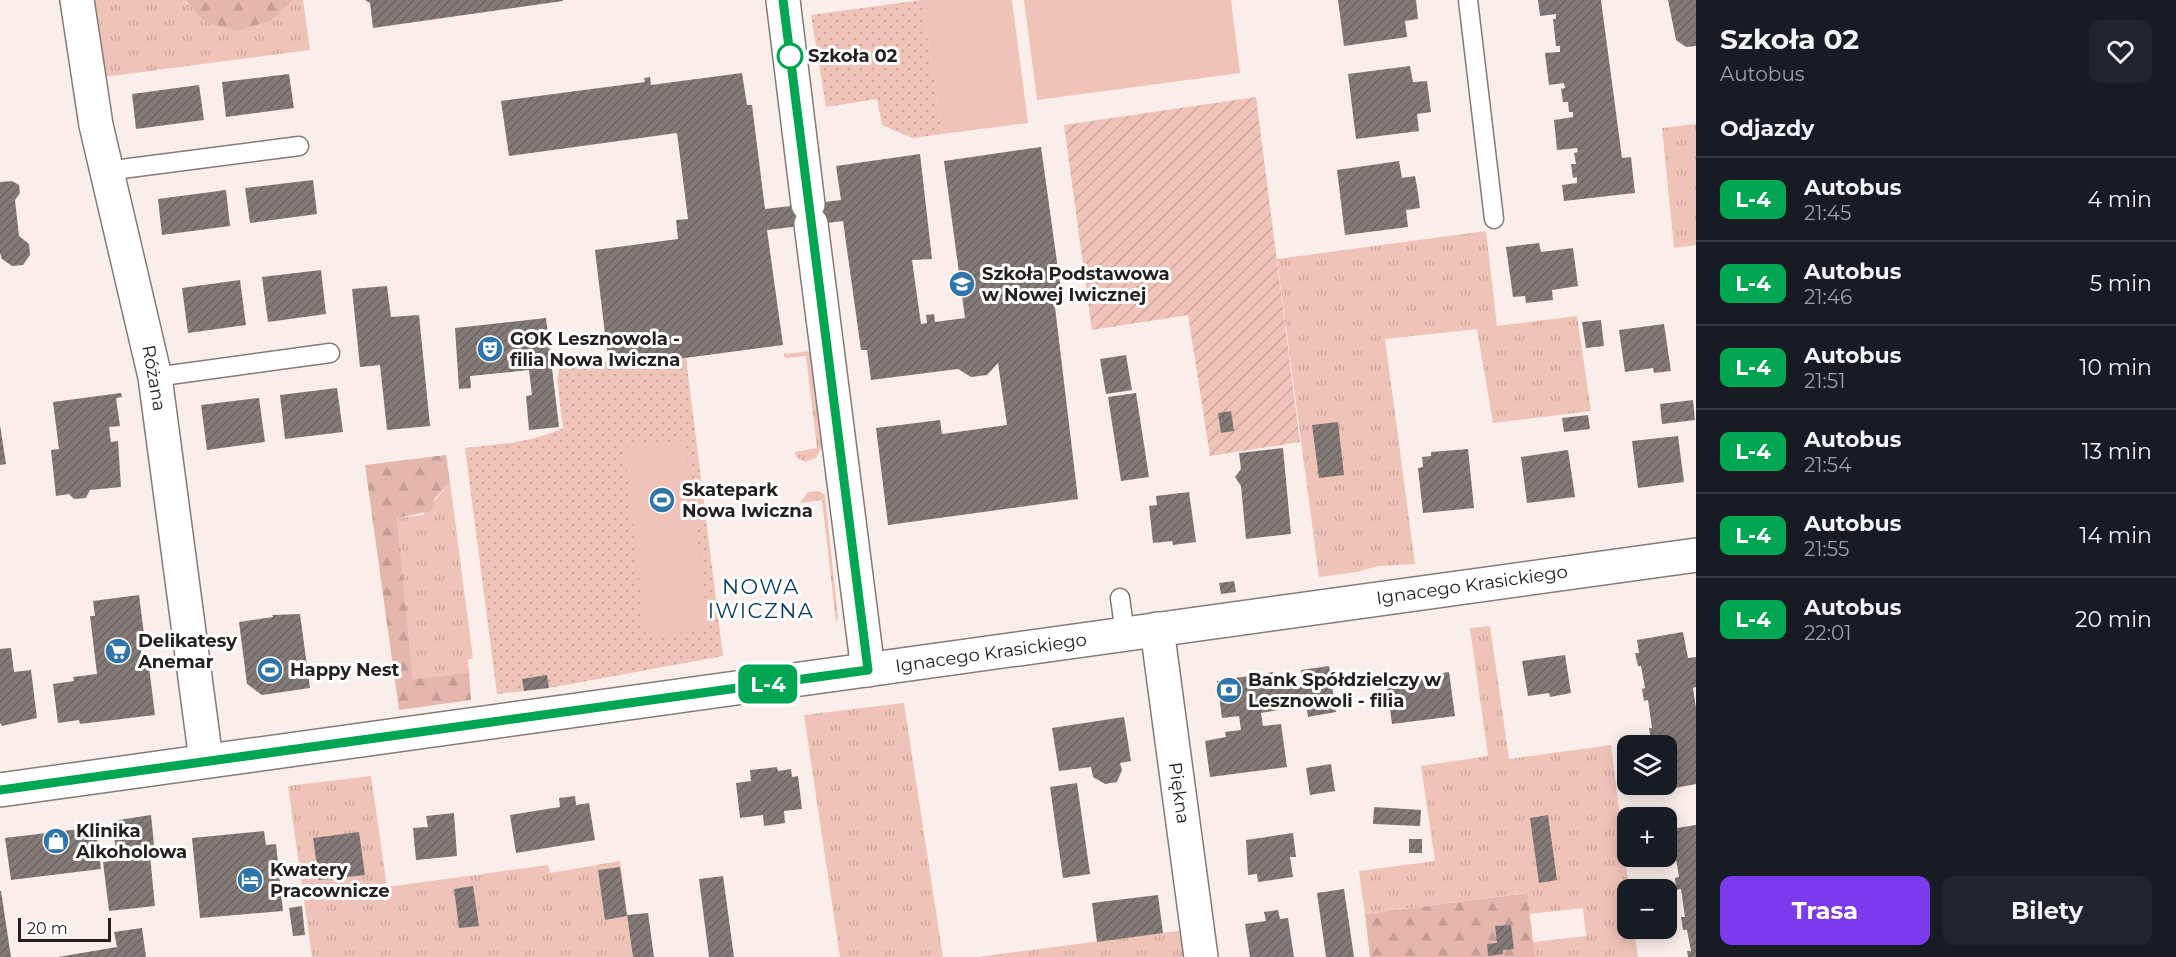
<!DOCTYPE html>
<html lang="pl">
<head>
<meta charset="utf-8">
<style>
	:root { --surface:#171b24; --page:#20242c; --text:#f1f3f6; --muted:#9ea1a6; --line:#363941; --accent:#7c3aed }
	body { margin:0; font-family:Montserrat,sans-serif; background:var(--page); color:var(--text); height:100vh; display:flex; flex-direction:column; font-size:22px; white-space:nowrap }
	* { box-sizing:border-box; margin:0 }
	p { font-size:20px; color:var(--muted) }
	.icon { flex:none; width:33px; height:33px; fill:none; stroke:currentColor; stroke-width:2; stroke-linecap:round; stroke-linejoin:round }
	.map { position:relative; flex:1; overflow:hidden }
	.sheet { display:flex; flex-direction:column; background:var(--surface); width:480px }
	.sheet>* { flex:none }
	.badge { padding:0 12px; border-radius:9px; font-size:21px; line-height:39px }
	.buttons { position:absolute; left:1617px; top:735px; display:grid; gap:12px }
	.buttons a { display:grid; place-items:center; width:60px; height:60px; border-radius:12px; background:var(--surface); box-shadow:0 3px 15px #0003; font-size:30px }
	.scale { position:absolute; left:18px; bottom:15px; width:93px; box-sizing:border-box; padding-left:6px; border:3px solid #24201f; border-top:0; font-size:16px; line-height:21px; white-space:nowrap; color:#24201f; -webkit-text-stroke:4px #fff; paint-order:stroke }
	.map>.badge { position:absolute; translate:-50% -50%; box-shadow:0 0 0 3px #fff }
	h2 { padding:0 24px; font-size:22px; line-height:54px }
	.round { display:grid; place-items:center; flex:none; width:63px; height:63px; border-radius:12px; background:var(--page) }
	.headline { display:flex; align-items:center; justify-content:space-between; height:102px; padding:0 24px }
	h1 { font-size:28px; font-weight:700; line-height:45px }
	.cta { display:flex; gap:12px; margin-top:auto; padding:12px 24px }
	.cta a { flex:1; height:69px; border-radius:12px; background:var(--accent); color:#fff; font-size:24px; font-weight:700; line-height:69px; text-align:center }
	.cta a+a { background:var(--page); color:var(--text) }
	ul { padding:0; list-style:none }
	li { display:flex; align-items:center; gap:18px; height:84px; padding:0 24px; border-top:2px solid var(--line) }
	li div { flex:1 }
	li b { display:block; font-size:22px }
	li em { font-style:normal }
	li .badge { min-width:66px; font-weight:700; text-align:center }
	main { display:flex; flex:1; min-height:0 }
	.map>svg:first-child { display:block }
	.grass { fill:url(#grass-tufts) }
	.forest { fill:url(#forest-firs) }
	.park { fill:url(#park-dots) }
	.garden { fill:url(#garden-furrows) }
	.pitch { fill:#efc3b8 }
	.building { fill:url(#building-hatch) }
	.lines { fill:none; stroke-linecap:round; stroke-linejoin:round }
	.lane-casing { stroke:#847a77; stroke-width:21 }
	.street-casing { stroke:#847a77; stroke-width:36 }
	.secondary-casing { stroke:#847a77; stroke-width:36 }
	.lane { stroke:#fff; stroke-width:18 }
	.street { stroke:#fff; stroke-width:33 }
	.secondary { stroke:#fff; stroke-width:33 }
	.line-casing { stroke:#fff; stroke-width:14 }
	.line { stroke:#00a651; stroke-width:9 }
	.stop-dot { fill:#fff; stroke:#00a651; stroke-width:3 }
	.labels { text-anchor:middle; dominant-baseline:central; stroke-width:6; stroke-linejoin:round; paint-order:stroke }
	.stop-label { font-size:18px; font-weight:bold; fill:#24201f; stroke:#fff; text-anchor:start }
	.poi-label { font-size:18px; font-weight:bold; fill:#24201f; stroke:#fff; text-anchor:start }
	.street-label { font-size:18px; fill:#24201f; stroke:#fff }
	.quarter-label { font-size:21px; letter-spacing:1.5px; fill:#053a5d; stroke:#fff }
</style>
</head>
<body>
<main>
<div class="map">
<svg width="1696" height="957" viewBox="0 0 1696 957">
	<defs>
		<pattern id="grass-tufts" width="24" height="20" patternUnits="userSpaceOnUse" patternTransform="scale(1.5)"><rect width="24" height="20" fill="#efc3b8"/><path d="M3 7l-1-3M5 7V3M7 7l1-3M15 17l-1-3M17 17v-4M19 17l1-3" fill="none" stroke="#cda79e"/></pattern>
		<pattern id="forest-firs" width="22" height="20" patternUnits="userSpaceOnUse" patternTransform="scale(1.5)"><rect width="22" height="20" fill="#e5b7ac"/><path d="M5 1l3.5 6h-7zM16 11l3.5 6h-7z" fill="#c49d94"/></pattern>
		<pattern id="park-dots" width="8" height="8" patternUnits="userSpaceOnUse" patternTransform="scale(1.5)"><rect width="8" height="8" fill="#efc3b8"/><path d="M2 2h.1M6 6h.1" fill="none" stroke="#cda79e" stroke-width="1.8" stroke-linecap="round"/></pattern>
		<pattern id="garden-furrows" width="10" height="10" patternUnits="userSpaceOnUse" patternTransform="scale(1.5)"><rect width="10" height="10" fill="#efc3b8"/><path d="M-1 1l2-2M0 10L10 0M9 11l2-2" fill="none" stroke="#cda79e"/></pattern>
		<pattern id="building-hatch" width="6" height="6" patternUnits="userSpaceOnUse" patternTransform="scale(1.5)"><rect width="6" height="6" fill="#847a77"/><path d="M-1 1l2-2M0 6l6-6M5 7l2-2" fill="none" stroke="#6c6461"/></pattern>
	</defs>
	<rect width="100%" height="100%" fill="#faeeeb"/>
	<path class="grass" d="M 93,0 L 185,0 L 186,4 L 272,20 L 293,0 L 303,0 L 310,50 L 104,77 Z
		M 1696,124 L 1696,245 L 1674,248 L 1662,128 Z
		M 1486,231 L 1497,326 L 1577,316 L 1591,411 L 1493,423 L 1477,329 L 1385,339 L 1415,564 L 1378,566 L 1357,572 L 1319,577 L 1277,259 Z
		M 811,351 L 823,445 L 816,458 L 805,462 L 796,457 L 795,452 L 817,448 L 806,356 L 785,358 L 784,354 Z
		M 450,482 L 473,659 L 468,659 L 469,672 L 413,679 L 397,518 L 423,515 Z
		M 819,491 L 825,495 L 838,617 L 836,622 L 822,500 L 800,503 L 808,492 Z
		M 1490,626 L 1509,759 L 1611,745 L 1629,889 L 1628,928 L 1634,929 L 1638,957 L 1535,957 L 1533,942 L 1586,936 L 1583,908 L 1529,914 L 1526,893 L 1365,914 L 1359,871 L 1435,861 L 1421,766 L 1488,756 L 1470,628 Z
		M 904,703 L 943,957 L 840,957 L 804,715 Z
		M 371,776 L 387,887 L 548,865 L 550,873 L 620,861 L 633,957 L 312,957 L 288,786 Z
		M 1186,930 L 1188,957 L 978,957 Z"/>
	<path class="forest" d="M 185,0 L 293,0 L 272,20 L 237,31 L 205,22 Z
		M 446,455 L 450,482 L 435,498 L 432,511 L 397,518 L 413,679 L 469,672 L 471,700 L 399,710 L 365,465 Z
		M 1527,893 L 1535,957 L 1370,957 L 1365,914 Z"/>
	<path class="park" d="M 922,0 L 942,134 L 912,138 L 882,125 L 877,99 L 826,107 L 811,15 Z
		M 686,358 L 723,656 L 549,688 L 547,676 L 522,680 L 524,691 L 497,694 L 465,448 C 498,444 532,443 563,428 L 557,379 L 560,366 L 608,361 L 609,368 Z"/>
	<path class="garden" d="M 1256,97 L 1300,442 L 1210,456 L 1188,315 L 1092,330 L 1064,125 Z"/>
	<path class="pitch" d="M 922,0 L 1012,0 L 1028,123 L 942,134 Z
		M 1024,0 L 1231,0 L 1240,73 L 1037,100 Z
		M 685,440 L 709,630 L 646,636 L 624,447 Z"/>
	<path class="building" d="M 365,0 L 563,0 L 563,1 L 373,28 L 370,3 Z
		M 1338,0 L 1416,0 L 1418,19 L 1405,21 L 1407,37 L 1344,46 Z
		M 1538,0 L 1601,0 L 1622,158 L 1631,157 L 1635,193 L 1564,201 L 1562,185 L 1577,183 L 1577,177 L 1573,178 L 1571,164 L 1576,164 L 1574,153 L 1578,152 L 1577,148 L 1557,150 L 1554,120 L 1573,117 L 1573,112 L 1569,112 L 1568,102 L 1563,102 L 1561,89 L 1565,88 L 1564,83 L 1549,85 L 1545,53 L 1560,52 L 1560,46 L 1556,46 L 1553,19 L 1556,19 L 1556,14 L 1540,16 Z
		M 1668,0 L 1696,0 L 1696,46 L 1686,47 L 1676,40 Z
		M 1410,66 L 1413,82 L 1427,81 L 1431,112 L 1417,114 L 1419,131 L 1356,139 L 1348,74 Z
		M 742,73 L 747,105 L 752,105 L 765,209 L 841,200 L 836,166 L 920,154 L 932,259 L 912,260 L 921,324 L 927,323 L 926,315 L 934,314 L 935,322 L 965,318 L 944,161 L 1041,147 L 1063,305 L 1055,307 L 1078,499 L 888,525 L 876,428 L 940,420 L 942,434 L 1007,425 L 998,363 L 987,375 L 971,377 L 958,369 L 871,380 L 867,350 L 861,350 L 843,221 L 767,230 L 783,345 L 609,368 L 595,250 L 678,239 L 676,220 L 688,219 L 677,133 L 509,156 L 501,101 L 645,82 L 644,78 L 650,77 L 651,85 Z
		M 289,74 L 294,108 L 226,117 L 222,82 Z
		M 199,85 L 204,120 L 136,129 L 132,94 Z
		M 1399,161 L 1402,178 L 1415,176 L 1418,193 L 1420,208 L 1406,210 L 1408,227 L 1345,235 L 1337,170 Z
		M 313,180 L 317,214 L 250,223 L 245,188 Z
		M 12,181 L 19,185 L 20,193 L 15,200 L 19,236 L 29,244 L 30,255 L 23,265 L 12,266 L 2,259 L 0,253 L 0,182 Z
		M 226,190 L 230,226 L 162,235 L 158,199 Z
		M 1539,243 L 1541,252 L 1573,248 L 1578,286 L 1552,290 L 1553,300 L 1526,303 L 1525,296 L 1513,297 L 1506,247 Z
		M 321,270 L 326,314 L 268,322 L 262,277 Z
		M 240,280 L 246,325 L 188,333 L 182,288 Z
		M 387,286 L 391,317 L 419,315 L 430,426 L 387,430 L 380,365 L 360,367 L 352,289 Z
		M 546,318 L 559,427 L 529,430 L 526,396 L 532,395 L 529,370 L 470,376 L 471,388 L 459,389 L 455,328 Z
		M 1601,320 L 1604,346 L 1586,348 L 1582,322 Z
		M 1664,324 L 1671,371 L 1654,373 L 1653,368 L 1625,372 L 1619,330 Z
		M 1126,355 L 1132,390 L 1106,394 L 1100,359 Z
		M 337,388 L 343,432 L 285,439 L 280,395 Z
		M 121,393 L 122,397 L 116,398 L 120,426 L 109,427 L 111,442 L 118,441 L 121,487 L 90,490 L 86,498 L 74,499 L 69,494 L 56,496 L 51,450 L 59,449 L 53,402 Z
		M 1136,393 L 1149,477 L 1121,481 L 1108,397 Z
		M 259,398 L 265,442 L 207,450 L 201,405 Z
		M 1693,400 L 1695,420 L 1662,424 L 1660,404 Z
		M 1231,411 L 1234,431 L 1221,433 L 1218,413 Z
		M 1588,415 L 1590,429 L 1564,432 L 1562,418 Z
		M 1338,422 L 1344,475 L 1319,478 L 1312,425 Z
		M 0,425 L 6,464 L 0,465 Z
		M 1678,436 L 1684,482 L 1638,488 L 1632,441 Z
		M 1283,448 L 1291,534 L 1246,539 L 1241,486 L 1235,477 L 1241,469 L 1239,453 Z
		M 1468,449 L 1474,508 L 1423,513 L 1418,468 L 1423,467 L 1422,457 L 1431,456 L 1431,452 Z
		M 1568,450 L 1575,497 L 1527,503 L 1521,457 Z
		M 1189,492 L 1196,542 L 1173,545 L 1172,541 L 1153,543 L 1149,506 L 1157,505 L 1156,496 Z
		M 1234,581 L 1236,592 L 1221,594 L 1219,583 Z
		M 139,595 L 144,634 L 139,635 L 143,667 L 149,667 L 155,715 L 80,724 L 79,720 L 58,723 L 53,684 L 74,681 L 73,677 L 97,674 L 90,616 L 95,616 L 93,601 Z
		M 300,614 L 310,688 L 262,695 L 247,684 L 239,622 L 273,617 L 272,615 Z
		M 1683,632 L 1688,658 L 1696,657 L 1696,687 L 1693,688 L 1696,708 L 1696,784 L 1664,790 L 1663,784 L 1666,784 L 1666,746 L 1655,746 L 1654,739 L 1651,740 L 1649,728 L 1652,728 L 1648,700 L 1644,701 L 1642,689 L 1645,688 L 1641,666 L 1638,666 L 1635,653 L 1639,653 L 1637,640 Z
		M 11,648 L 14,672 L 31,670 L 37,718 L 2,726 L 0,723 L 0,649 Z
		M 1565,655 L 1571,693 L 1550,697 L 1549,693 L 1528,696 L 1522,661 Z
		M 1329,666 L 1336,712 L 1308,717 L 1304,694 L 1277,698 L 1278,710 L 1261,713 L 1263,726 L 1281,724 L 1287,767 L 1210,777 L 1205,741 L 1226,737 L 1225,732 L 1241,730 L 1239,716 L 1222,718 L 1217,681 L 1273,672 L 1275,687 L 1303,683 L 1301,670 Z
		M 1449,672 L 1455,716 L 1392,724 L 1386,681 Z
		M 547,675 L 549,688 L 524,691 L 522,679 Z
		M 1124,717 L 1131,761 L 1120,763 L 1122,770 L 1117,782 L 1105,784 L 1093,777 L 1091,767 L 1059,771 L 1052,728 Z
		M 1331,764 L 1335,791 L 1310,795 L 1306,768 Z
		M 777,767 L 778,771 L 791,769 L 792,777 L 798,776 L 802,809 L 784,811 L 785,823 L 764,826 L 763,815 L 740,818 L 736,783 L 751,781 L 750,770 Z
		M 1077,783 L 1090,874 L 1063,878 L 1050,787 Z
		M 575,796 L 576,805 L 589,803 L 595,840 L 516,853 L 510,815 L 560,807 L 559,798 Z
		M 1374,807 L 1421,810 L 1420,826 L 1373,824 Z
		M 454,813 L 457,856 L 416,860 L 413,828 L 428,827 L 426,816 Z
		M 151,815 L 154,845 L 149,846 L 155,906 L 109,911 L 103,862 L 122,860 L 121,850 L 116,851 L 112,821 Z
		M 1548,815 L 1557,880 L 1539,883 L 1530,818 Z
		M 1696,825 L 1696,957 L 1688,957 L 1687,951 L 1691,951 L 1687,930 L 1683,930 L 1681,917 L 1685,917 L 1681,889 L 1676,890 L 1675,878 L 1679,877 L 1675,853 L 1670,853 L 1668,841 L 1673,840 L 1671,829 Z
		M 96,827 L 101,869 L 11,880 L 5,838 Z
		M 264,831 L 266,845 L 276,844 L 283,911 L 200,918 L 192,838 Z
		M 359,832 L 365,875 L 319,880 L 313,838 Z
		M 1293,833 L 1296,857 L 1290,857 L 1293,877 L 1258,882 L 1257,874 L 1248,875 L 1246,840 Z
		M 1409,839 L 1422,839 L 1422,853 L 1409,853 Z
		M 620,867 L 627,916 L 605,920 L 598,870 Z
		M 723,876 L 734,957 L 709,957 L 699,879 Z
		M 473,886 L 479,926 L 459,928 L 454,889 Z
		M 1344,889 L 1354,957 L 1326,957 L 1317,893 Z
		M 0,891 L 1,891 L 11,957 L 0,957 Z
		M 1158,895 L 1163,933 L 1097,942 L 1092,903 Z
		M 302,906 L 305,935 L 293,936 L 289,908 Z
		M 1278,910 L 1280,919 L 1288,918 L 1294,957 L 1250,957 L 1245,924 L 1266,921 L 1264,912 Z
		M 648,913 L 654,957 L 633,957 L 627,915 Z
		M 1511,925 L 1514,949 L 1503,950 L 1503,954 L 1488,956 L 1487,944 L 1497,943 L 1495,926 Z
		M 142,928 L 146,957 L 58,957 L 117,947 L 114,932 Z"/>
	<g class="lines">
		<defs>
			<path id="lane" d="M 1468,0 L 1494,219
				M 106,171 L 299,146
				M 155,377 L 330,353
				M 1120,598 L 1125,634"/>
			<path id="street" d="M 77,0 L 96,125 L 155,377 L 206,760
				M 783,0 L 808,204
				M 811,224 L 868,670
				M 1157,629 L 1201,957"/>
			<path id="secondary" d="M 0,790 L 1696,555"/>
		</defs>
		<use href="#lane" class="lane-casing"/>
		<use href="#street" class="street-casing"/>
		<use href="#secondary" class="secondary-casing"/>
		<use href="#lane" class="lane"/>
		<use href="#street" class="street"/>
		<use href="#secondary" class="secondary"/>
	</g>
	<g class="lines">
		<defs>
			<path id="line" d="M 0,790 L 868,670 L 783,0"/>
		</defs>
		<use href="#line" class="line-casing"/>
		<use href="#line" class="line"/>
	</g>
	<defs>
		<symbol id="school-disc" viewBox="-11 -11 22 22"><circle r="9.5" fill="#2f75a9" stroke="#fff"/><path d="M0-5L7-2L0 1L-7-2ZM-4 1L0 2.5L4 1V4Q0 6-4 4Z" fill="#fff"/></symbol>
		<symbol id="theatre-disc" viewBox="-11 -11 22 22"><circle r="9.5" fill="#2f75a9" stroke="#fff"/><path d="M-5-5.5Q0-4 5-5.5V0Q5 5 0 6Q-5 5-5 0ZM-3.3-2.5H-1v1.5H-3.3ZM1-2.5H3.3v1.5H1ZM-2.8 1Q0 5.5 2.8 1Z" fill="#fff"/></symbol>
		<symbol id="stadium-disc" viewBox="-11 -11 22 22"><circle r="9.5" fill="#2f75a9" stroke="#fff"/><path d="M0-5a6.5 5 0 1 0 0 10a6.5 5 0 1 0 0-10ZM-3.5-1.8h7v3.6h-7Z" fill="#fff"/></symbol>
		<symbol id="supermarket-disc" viewBox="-11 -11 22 22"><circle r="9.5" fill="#2f75a9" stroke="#fff"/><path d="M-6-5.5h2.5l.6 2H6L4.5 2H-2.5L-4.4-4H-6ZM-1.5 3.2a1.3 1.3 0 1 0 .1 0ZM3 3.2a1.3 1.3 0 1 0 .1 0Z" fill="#fff"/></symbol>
		<symbol id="bank-disc" viewBox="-11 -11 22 22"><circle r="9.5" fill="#2f75a9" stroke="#fff"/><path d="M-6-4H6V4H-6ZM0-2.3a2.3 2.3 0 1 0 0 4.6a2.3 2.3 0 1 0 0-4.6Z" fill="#fff"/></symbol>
		<symbol id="shop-disc" viewBox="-11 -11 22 22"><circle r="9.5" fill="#2f75a9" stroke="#fff"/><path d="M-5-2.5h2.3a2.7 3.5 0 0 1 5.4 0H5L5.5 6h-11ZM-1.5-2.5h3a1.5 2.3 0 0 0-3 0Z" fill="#fff"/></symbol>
		<symbol id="hotel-disc" viewBox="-11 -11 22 22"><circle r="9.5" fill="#2f75a9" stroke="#fff"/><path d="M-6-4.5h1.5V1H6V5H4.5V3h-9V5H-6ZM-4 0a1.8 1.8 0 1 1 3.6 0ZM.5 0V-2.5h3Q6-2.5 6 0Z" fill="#fff"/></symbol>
	</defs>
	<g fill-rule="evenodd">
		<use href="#school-disc" x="947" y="269" width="30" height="30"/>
		<use href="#theatre-disc" x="475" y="334" width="30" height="30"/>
		<use href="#stadium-disc" x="647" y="485" width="30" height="30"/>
		<use href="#supermarket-disc" x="103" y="636" width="30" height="30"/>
		<use href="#stadium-disc" x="255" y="655" width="30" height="30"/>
		<use href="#bank-disc" x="1214" y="675" width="30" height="30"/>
		<use href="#shop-disc" x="41" y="826" width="30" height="30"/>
		<use href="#hotel-disc" x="235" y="865" width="30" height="30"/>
	</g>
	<circle class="stop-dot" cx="790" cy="56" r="12"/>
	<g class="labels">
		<g class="stop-label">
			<text x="808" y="56">Szkoła 02</text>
		</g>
		<g class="poi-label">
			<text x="982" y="274">Szkoła Podstawowa<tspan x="982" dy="21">w Nowej Iwicznej</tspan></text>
			<text x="510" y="339">GOK Lesznowola -<tspan x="510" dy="21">filia Nowa Iwiczna</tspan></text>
			<text x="682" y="490">Skatepark<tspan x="682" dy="21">Nowa Iwiczna</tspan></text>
			<text x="138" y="641">Delikatesy<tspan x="138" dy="21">Anemar</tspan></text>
			<text x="290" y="670">Happy Nest</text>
			<text x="1248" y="680">Bank Spółdzielczy w<tspan x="1248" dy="21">Lesznowoli - filia</tspan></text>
			<text x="76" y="831">Klinika<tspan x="76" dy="21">Alkoholowa</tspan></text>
			<text x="270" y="870">Kwatery<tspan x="270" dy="21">Pracownicze</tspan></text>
		</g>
		<g class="street-label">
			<text transform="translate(154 378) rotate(80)">Różana</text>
			<text transform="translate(1472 585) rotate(-8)">Ignacego Krasickiego</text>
			<text transform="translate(991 653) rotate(-8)">Ignacego Krasickiego</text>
			<text transform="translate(1179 793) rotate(82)">Piękna</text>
		</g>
		<g class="quarter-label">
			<text x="761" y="586">NOWA<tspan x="761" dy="24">IWICZNA</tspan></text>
		</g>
	</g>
</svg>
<div class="buttons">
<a><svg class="icon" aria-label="layers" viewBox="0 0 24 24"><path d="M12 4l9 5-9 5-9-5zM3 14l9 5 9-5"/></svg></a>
<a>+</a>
<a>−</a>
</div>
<div class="scale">20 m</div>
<b class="badge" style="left:768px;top:684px;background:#00a651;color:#fff">L-4</b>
</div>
<section class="sheet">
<div class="headline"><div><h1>Szkoła 02</h1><p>Autobus</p></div><a class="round"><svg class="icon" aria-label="heart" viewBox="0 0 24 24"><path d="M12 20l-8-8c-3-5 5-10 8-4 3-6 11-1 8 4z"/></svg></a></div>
<h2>Odjazdy</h2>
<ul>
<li><span class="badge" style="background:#00a651;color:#fff">L-4</span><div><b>Autobus</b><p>21:45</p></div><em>4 min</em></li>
<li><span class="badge" style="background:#00a651;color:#fff">L-4</span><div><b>Autobus</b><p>21:46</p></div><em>5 min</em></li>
<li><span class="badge" style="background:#00a651;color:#fff">L-4</span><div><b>Autobus</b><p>21:51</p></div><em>10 min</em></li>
<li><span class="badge" style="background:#00a651;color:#fff">L-4</span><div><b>Autobus</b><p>21:54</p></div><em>13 min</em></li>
<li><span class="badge" style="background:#00a651;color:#fff">L-4</span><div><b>Autobus</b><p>21:55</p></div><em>14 min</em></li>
<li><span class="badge" style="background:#00a651;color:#fff">L-4</span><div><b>Autobus</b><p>22:01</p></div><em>20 min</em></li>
</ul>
<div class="cta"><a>Trasa</a><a>Bilety</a></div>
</section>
</main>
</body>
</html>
